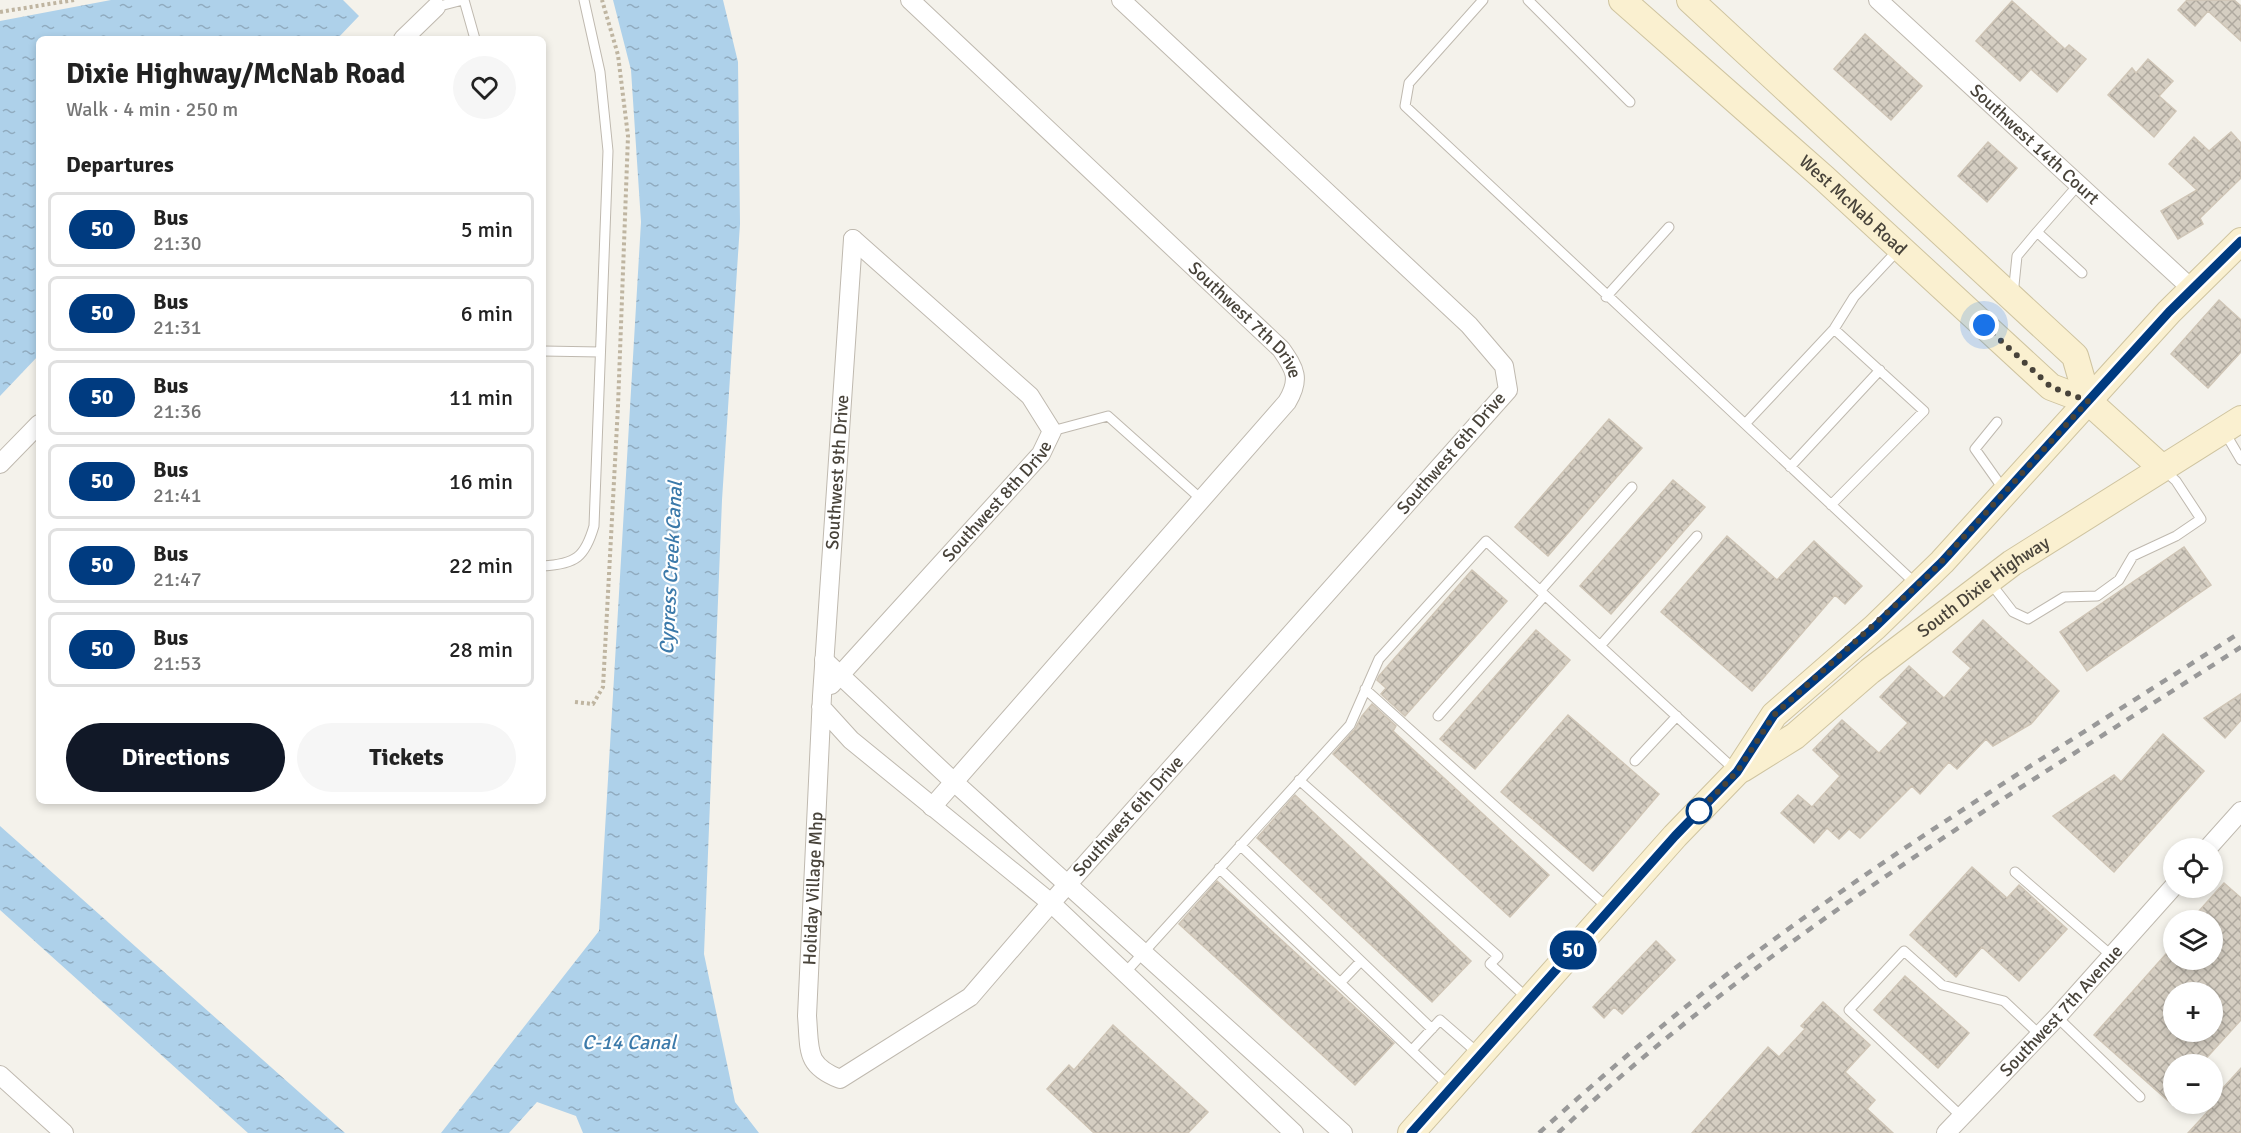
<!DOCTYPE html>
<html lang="en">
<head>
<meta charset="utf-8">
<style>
	:root { --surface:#fff; --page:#f6f6f6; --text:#222; --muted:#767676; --line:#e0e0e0; --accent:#111827 }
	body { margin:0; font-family:Signika,sans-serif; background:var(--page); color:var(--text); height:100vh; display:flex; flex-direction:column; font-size:22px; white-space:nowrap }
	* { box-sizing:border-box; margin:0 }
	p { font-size:20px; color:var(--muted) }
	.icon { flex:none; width:33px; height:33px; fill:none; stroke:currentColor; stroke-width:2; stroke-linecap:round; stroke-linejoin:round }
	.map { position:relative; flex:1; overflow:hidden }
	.sheet { position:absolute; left:36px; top:36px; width:510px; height:768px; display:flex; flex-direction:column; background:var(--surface); border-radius:9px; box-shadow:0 3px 9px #0003 }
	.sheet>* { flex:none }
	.badge { padding:0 12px; border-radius:20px; font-size:21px; line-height:39px }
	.controls { position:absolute; left:2163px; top:838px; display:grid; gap:12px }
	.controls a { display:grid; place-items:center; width:60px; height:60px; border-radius:50%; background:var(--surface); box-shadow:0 3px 9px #0003; font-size:30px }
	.you { position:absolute; width:30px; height:30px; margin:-15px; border:4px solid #fff; border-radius:50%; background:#1a73e8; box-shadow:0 0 0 9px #1a73e833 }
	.map>.badge { position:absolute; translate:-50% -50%; box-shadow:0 0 0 3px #fff }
	h2 { padding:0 30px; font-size:22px; line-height:54px }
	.round { display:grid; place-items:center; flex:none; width:63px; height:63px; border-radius:32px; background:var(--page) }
	.headline { display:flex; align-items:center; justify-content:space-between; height:102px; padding:0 30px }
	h1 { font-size:28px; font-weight:800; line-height:45px }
	.cta { display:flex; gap:12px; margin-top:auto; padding:12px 30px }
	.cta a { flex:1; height:69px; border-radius:36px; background:var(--accent); color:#fff; font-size:24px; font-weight:800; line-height:69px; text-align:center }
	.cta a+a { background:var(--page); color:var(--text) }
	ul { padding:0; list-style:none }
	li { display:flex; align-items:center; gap:18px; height:75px; margin:0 12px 9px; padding:0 18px; border:3px solid var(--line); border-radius:9px }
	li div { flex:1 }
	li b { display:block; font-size:22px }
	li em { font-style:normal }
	li .badge { min-width:66px; font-weight:700; text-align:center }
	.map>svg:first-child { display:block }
	.water { fill:url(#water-ripples) }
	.building { fill:url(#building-cross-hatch); stroke:#cfc5b6; stroke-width:1.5; fill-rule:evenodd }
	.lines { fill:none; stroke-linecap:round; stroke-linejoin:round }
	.lane-casing { stroke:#bfb9af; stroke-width:11 }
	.street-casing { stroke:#bfb9af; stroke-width:20 }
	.secondary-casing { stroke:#cfc4a0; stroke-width:28 }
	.path { stroke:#bfb5a1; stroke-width:4; stroke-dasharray:3 3; stroke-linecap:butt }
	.lane { stroke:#fff; stroke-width:9 }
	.street { stroke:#fff; stroke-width:18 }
	.secondary { stroke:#faf0d0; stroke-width:26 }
	.rail { stroke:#999; stroke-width:4.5; stroke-dasharray:8 8; stroke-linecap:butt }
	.line-casing { stroke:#fff; stroke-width:14 }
	.line { stroke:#003b80; stroke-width:9 }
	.walk { stroke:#48433a; stroke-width:6; stroke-dasharray:0 10.8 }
	.stop-dot { fill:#fff; stroke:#003b80; stroke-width:3 }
	.labels { text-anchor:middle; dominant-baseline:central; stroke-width:4.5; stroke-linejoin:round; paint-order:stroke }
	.street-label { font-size:18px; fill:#48433a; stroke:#fff }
	.water-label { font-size:20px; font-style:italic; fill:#3c7aaa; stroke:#fff }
</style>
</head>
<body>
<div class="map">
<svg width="2241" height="1133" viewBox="0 0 2241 1133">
	<defs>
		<pattern id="water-ripples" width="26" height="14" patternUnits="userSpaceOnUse" patternTransform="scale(1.5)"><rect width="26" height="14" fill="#aed1ea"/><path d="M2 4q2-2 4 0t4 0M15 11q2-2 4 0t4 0" fill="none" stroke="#90abbf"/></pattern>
		<pattern id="building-cross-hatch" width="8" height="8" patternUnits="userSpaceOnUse" patternTransform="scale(1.5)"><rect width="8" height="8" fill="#d5cec2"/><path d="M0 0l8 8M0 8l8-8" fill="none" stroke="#afa99f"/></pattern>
	</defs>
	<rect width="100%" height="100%" fill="#f4f2eb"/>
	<path class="water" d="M 111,0 L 343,0 L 359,16 L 337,39 L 39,39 L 39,355 L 0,396 L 0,21 Z
		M 613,0 L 723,0 L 738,62 L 740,224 L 722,500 L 704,954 L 735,1102 L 759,1133 L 583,1133 L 576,1116 L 537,1102 L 509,1133 L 441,1133 L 599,931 L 641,222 L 631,70 Z
		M 0,826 L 345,1133 L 248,1133 L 0,910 Z"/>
	<path class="building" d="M 2187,0 L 2234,0 L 2241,6 L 2241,41 L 2208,11 L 2195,26 L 2178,10 Z
		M 2012,1 L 2065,49 L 2069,45 L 2086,59 L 2057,92 L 2031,69 L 2020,81 L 1976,41 Z
		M 1865,34 L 1922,86 L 1891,120 L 1834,69 Z
		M 2148,59 L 2173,81 L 2159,96 L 2176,111 L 2154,137 L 2108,95 L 2132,68 L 2136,73 Z
		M 2231,132 L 2241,143 L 2241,178 L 2200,218 L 2203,224 L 2178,239 L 2161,211 L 2197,190 L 2169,164 L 2194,137 L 2209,151 Z
		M 1988,142 L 2017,168 L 1987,202 L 1958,176 Z
		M 2219,300 L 2241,320 L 2241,352 L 2208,388 L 2171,354 Z
		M 1609,419 L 1642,448 L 1548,556 L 1515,527 Z
		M 1673,480 L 1705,507 L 1611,614 L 1580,586 Z
		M 1727,536 L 1777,580 L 1814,541 L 1862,586 L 1845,604 L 1835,595 L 1752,691 L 1661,612 Z
		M 2184,547 L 2211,585 L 2087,671 L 2060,632 Z
		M 1472,570 L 1507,601 L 1405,716 L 1381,694 L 1386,688 L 1377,680 L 1379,676 Z
		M 1983,620 L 2059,691 L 2031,724 L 1993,746 L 1986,739 L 1957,769 L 1949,762 L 1920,794 L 1912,786 L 1860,838 L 1849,829 L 1839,839 L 1827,828 L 1814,843 L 1781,813 L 1798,795 L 1812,807 L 1840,776 L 1813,750 L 1842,720 L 1879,753 L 1908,723 L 1880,697 L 1909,666 L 1944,698 L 1971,668 L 1953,652 Z
		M 1536,630 L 1570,660 L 1475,769 L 1440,739 Z
		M 2241,694 L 2241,720 L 2225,738 L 2204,718 Z
		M 1372,704 L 1396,726 L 1393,731 L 1549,875 L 1510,917 L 1333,754 L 1355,729 L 1362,716 Z
		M 1568,715 L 1659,794 L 1593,871 L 1501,792 Z
		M 2163,734 L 2204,771 L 2114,872 L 2053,816 L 2114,775 L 2121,782 Z
		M 1295,795 L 1471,961 L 1432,1002 L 1257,838 Z
		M 1972,867 L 2007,898 L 2019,885 L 2067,929 L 2019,981 L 1982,947 L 1956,977 L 1910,935 Z
		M 1217,881 L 1394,1043 L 1355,1085 L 1179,924 Z
		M 2224,883 L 2241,898 L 2241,1020 L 2200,1065 L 2174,1065 L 2174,1106 L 2094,1035 L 2174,945 L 2174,960 L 2212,960 L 2212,921 L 2190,921 ZM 2174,993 L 2212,993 L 2212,1032 L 2174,1032 Z
		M 1656,941 L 1675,960 L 1622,1014 L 1614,1007 L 1604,1018 L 1593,1007 Z
		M 1905,976 L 1969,1033 L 1938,1068 L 1874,1010 Z
		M 1823,1002 L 1870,1045 L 1845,1072 L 1875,1100 L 1867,1109 L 1893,1133 L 1692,1133 L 1768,1047 L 1779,1057 L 1805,1029 L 1801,1026 Z
		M 1113,1025 L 1208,1112 L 1188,1133 L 1094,1133 L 1047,1089 L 1069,1065 L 1074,1070 Z
		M 2241,1068 L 2241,1133 L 2188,1133 L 2213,1106 L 2212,1100 Z"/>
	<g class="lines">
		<defs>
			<path id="lane" d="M 464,0 L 475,39
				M 1483,0 L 1409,83 L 1405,106 L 1916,584
				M 1528,0 L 1630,102
				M 436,7 L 463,0
				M 2079,184 L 2037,232 L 2082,273
				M 2013,295 L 2017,256 L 2037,232
				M 1606,297 L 1669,227
				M 543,351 L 600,352
				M 1997,422 L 1975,449 L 2004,490
				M 1745,424 L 1834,329 L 1854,297 L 1898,250
				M 1052,431 L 1108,416 L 1201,499
				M 2224,431 L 2241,460
				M 1790,467 L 1880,370
				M 1831,505 L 1924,411 L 1834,329
				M 543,566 C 576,564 585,557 594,526 L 608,151 L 600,72 L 584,0
				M 1989,581 L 2013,612 L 2028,619 L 2064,597 L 2097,596 L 2119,580 L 2133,556 L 2176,536 L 2201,519 L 2176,481 L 2164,470
				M 1540,591 L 1632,487
				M 1600,646 L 1697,536
				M 1365,689 L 1608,908
				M 1438,716 L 1545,595
				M 1635,761 L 1677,716
				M 1299,780 L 1498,956 L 1490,964 L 1527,998
				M 1240,845 L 1432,1029
				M 1219,868 L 1449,1086
				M 2015,872 L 2112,956
				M 1124,974 L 1350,725 L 1379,659 L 1486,541 L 1735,770
				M 1341,982 L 1361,961
				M 2057,1017 L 2140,1097
				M 1412,1050 L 1440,1020 L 1479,1054
				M 1962,1117 L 1849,1010 L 1904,951 L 1942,985 L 2004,1001 L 2040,1035"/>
			<g id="street">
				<path id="s1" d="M 910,0 L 1281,349 C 1295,369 1301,379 1287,402 L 932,807"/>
				<path d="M 1121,0 L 1469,325 L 1504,366 L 1508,390 L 1051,903 L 1294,1133"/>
				<path id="s2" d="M 1878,0 L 2192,289"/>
				<path d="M 403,39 L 436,7"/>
				<path d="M 0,464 L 39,424"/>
				<path d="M 824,660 L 954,782 L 1343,1133"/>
				<path id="s3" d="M 831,685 L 1041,454 L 1052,431 L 1030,396 L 853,239"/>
				<path id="s4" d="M 821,707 L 851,740 L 1051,903 L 970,997 L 840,1079 C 805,1065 810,1051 807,1016 L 822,696 L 853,239"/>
				<path d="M 2207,849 L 2241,811"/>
				<path d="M 0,1075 L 64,1133"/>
				<path id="s5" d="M 1946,1133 L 2057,1017 L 2174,886"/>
			</g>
			<g id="secondary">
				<path id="s6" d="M 1622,0 L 1824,178 L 2051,387 L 2088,401 L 2161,467"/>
				<path d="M 1690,0 L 2075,356 L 2088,401"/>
				<path id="s7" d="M 1742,769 L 1795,736 L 1870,671 L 2012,563 L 2241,419"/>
				<path d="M 1411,1133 L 1675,836 L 1737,772 L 1774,715 L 1875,627 L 1942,562 L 2169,312 L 2241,241"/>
			</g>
		</defs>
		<use href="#lane" class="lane-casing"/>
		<use href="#street" class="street-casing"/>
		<use href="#secondary" class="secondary-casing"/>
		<path class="path" d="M 0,12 L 74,0
			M 575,702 L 593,704 L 603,687 L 618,406 L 628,136 L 618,55 L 602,0"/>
		<use href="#lane" class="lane"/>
		<use href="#street" class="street"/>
		<use href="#secondary" class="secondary"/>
		<path class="rail" d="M 1539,1133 C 1602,1076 1667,1020 1734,969 C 1896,847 2071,741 2241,632
			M 1558,1133 C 1762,941 2007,798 2241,647"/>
	</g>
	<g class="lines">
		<defs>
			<path id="line" d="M 1411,1133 L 1675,836 L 1737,772 L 1774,715 L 1875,627 L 1942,562 L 2169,312 L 2241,241"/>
		</defs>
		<use href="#line" class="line-casing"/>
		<use href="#line" class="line"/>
		<path class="walk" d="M 1699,811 L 1697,813 L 1737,772 L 1774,715 L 1930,574 L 2088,401 L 2051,387 L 1984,325"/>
	</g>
	<circle class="stop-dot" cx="1699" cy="811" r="12"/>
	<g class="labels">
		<g class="street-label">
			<text stroke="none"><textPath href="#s2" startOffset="213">Southwest 14th Court</textPath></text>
			<text stroke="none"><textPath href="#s6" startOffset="309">West McNab Road</textPath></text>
			<text stroke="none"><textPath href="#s1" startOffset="464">Southwest 7th Drive</textPath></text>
			<text transform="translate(1451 453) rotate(-49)">Southwest 6th Drive</text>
			<text stroke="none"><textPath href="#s4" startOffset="1203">Southwest 9th Drive</textPath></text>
			<text stroke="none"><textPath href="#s3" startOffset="248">Southwest 8th Drive</textPath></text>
			<text stroke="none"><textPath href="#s7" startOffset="303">South Dixie Highway</textPath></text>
			<text transform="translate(1128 816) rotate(-48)">Southwest 6th Drive</text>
			<text stroke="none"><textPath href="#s4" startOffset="786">Holiday Village Mhp</textPath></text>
			<text stroke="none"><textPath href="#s5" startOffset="168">Southwest 7th Avenue</textPath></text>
		</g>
		<g class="water-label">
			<text transform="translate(671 568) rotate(-87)">Cypress Creek Canal</text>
			<text x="629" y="1042">C-14 Canal</text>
		</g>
	</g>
</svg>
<div class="controls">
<a><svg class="icon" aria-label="locate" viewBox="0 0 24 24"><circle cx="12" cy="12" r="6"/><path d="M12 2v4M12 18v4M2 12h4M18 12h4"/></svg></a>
<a><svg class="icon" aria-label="layers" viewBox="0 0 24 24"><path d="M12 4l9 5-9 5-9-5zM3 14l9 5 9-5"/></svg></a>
<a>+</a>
<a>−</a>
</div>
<div class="you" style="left:1984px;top:325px"></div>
<b class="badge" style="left:1573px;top:950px;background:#003b80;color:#fff">50</b>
<section class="sheet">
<div class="headline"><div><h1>Dixie Highway/McNab Road</h1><p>Walk · 4 min · 250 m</p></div><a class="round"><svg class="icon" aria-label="heart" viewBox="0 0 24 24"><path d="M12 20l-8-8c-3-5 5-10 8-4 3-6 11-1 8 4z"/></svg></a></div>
<h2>Departures</h2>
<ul>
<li><span class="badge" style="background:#003b80;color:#fff">50</span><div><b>Bus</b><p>21:30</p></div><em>5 min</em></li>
<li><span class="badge" style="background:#003b80;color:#fff">50</span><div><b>Bus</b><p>21:31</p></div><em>6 min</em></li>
<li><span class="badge" style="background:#003b80;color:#fff">50</span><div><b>Bus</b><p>21:36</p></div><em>11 min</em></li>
<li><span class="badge" style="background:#003b80;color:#fff">50</span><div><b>Bus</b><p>21:41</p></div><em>16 min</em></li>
<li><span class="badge" style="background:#003b80;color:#fff">50</span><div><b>Bus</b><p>21:47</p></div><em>22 min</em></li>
<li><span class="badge" style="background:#003b80;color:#fff">50</span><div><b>Bus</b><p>21:53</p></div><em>28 min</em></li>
</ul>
<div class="cta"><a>Directions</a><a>Tickets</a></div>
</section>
</div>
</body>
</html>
